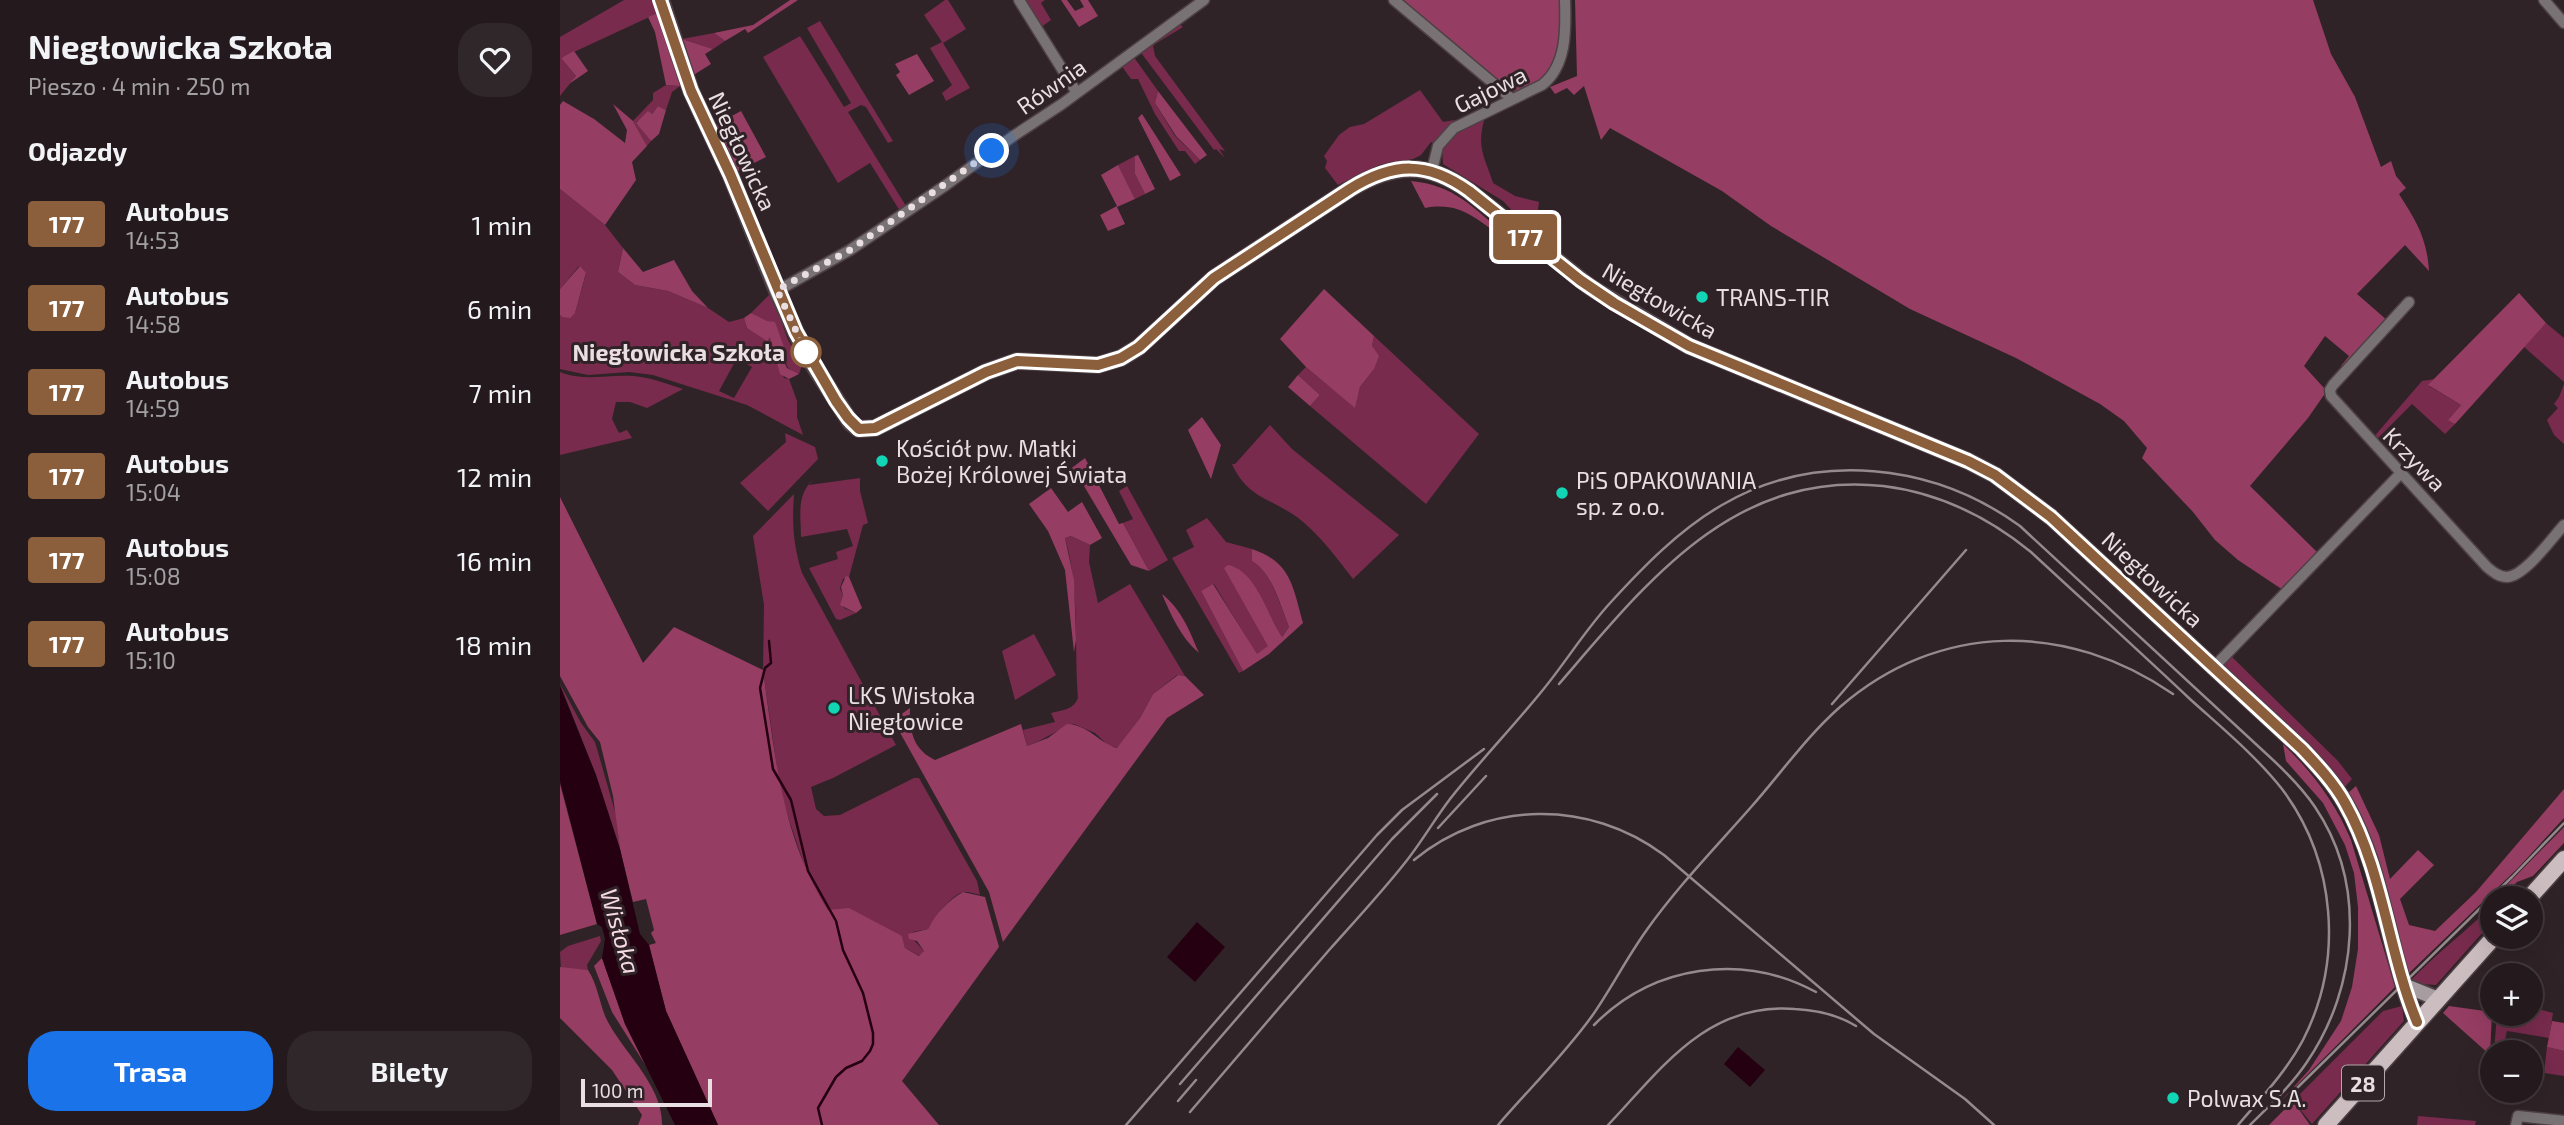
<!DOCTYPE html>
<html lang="pl">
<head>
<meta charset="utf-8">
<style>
	:root { --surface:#241a1d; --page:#30272a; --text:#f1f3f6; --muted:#a3a1a4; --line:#41383b; --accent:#1a73e8 }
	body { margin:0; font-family:"Exo 2",sans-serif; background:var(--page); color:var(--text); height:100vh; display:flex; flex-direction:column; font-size:26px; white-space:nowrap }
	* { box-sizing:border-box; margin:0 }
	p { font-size:23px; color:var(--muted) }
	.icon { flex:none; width:38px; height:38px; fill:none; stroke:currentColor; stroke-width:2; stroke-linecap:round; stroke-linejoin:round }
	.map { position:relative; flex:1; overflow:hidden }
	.side { display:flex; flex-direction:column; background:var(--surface); width:560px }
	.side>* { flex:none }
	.badge { padding:0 14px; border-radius:5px; font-size:24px; line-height:46px }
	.fabs { position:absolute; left:1920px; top:886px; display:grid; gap:14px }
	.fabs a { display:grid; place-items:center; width:63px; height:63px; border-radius:50%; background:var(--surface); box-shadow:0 7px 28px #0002,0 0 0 2px var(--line); font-size:35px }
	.scale { position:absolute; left:21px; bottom:18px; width:131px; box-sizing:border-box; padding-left:7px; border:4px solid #e9dfe2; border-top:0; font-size:19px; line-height:24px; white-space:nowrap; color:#e9dfe2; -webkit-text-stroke:5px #302327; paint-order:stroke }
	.you { position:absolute; width:35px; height:35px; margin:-18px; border:5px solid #fff; border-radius:50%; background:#1a73e8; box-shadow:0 0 0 10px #1a73e833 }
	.map>.badge { position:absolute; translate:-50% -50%; box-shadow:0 0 0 4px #fff }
	h2 { padding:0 28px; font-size:26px; line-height:63px }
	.round { display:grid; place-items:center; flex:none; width:74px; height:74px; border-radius:28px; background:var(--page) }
	.summary { display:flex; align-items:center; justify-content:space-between; height:119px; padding:0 28px }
	h1 { font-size:33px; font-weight:700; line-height:52px }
	.button { display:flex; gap:14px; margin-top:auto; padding:14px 28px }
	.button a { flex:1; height:80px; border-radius:28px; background:var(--accent); color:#fff; font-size:28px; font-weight:700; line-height:80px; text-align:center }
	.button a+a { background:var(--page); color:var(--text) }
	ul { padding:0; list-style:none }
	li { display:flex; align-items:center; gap:21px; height:84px; padding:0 28px }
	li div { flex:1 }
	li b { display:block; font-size:26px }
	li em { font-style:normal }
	li .badge { min-width:77px; font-weight:700; text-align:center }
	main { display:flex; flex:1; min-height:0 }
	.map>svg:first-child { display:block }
	.green { fill:#782b4d; fill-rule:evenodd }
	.forest { fill:#963d63 }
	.water { fill:#250010 }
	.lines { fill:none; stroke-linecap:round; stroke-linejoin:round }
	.stream { stroke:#250010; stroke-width:2.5 }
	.street-casing { stroke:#4e4145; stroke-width:13 }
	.secondary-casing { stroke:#4e4145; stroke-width:18 }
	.primary-casing { stroke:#4e4145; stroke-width:19 }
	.street { stroke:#797274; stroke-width:10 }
	.secondary { stroke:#a79ca0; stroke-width:14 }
	.primary { stroke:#ccbdc1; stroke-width:16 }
	.rail { stroke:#94898c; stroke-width:2.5 }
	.line-casing { stroke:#fff; stroke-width:16 }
	.line { stroke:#8b5e3c; stroke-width:10 }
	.walk { stroke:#e9dfe2; stroke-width:7; stroke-dasharray:0 12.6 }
	.poi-dot { fill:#11d5b4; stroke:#302327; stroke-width:2.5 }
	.stop-dot { fill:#fff; stroke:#8b5e3c; stroke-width:3.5 }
	.labels { text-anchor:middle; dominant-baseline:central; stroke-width:6; stroke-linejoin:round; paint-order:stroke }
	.shield { fill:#302327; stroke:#b2a7aa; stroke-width:2 }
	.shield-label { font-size:21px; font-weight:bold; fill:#e9dfe2 }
	.street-label { font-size:23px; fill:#e9dfe2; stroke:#302327 }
	.poi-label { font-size:23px; fill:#e9dfe2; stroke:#302327; text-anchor:start }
	.stop-label { font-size:23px; font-weight:bold; fill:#e9dfe2; stroke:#302327; text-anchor:end }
	.water-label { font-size:24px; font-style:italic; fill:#f6dbe4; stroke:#302327 }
</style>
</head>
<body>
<main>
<section class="side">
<div class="summary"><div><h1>Niegłowicka Szkoła</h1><p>Pieszo · 4 min · 250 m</p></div><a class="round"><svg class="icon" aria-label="heart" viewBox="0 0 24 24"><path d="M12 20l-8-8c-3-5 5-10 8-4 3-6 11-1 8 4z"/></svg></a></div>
<h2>Odjazdy</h2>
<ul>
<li><span class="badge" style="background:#8b5e3c;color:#fff">177</span><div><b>Autobus</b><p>14:53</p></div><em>1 min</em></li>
<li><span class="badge" style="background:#8b5e3c;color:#fff">177</span><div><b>Autobus</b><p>14:58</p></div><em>6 min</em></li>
<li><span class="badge" style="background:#8b5e3c;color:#fff">177</span><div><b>Autobus</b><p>14:59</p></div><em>7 min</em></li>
<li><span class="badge" style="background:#8b5e3c;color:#fff">177</span><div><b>Autobus</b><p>15:04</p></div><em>12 min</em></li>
<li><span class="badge" style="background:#8b5e3c;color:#fff">177</span><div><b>Autobus</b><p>15:08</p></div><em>16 min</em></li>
<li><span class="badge" style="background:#8b5e3c;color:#fff">177</span><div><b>Autobus</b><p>15:10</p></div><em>18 min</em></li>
</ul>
<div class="button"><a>Trasa</a><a>Bilety</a></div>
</section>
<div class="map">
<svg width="2004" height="1125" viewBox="0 0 2004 1125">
	<rect width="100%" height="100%" fill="#302327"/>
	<path class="green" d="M 64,0 L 93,0 L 98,13 L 1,58 L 16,76 L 0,96 L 0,37 Z
		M 385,0 L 388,0 L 406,29 L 383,43 L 410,88 L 386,101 L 382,93 L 392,85 L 370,48 L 382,42 L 364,15 Z
		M 462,0 L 485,0 L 481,3 L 491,20 L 480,28 Z
		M 260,21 L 333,141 L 328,143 L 306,107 L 301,105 L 288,112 L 346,206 L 340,211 L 310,163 L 278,183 L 203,57 L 240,36 L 284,107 L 291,103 L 247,28 Z
		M 618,23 L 623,27 L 595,44 L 593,46 L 595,56 L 665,151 L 659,149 L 665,158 L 656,149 L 654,150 L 579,50 Z
		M 154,33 L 165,41 L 153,49 L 122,39 Z
		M 573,56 L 598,91 L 595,103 L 615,136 L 640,160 L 635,164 L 625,151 L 619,151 L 595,114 L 578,79 L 571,79 L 561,65 Z
		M 106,85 L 120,86 L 112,92 L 106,110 L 98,106 L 91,115 L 76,122 L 91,141 L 87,146 L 73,121 L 93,100 L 93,93 Z
		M 860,90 L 883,122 L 895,120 L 874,143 L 871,142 L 861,155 L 853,159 L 819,165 L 778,185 L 765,168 L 767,161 L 764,156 L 779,135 L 790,127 L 804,124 Z
		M 925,117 C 916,147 924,155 933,183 L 955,196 L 979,202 L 977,217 L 979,225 L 984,226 L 979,232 L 973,233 L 943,201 L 883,164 L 882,147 L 892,136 Z
		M 575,156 L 575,174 L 585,194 L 575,199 L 558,165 Z
		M 0,189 L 45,225 L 63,248 L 58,272 L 75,285 L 108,291 L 148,308 L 169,322 L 184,318 L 187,328 L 210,335 L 224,378 L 229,379 L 237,401 L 237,417 L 243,435 L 187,405 L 93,375 L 69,372 L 28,375 L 0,369 L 0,315 L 2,317 L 15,313 L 26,274 L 19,266 L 0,289 ZM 177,358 L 192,367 L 174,398 L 159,391 Z
		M 211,293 L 228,340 L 242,365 L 239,374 C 220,366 229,363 224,349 C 218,332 206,321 191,313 Z
		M 1986,323 L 2004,338 L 2004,382 L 1964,347 Z
		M 814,336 L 919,434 L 866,504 L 750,406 L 760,395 L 738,375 L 746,367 L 795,407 L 800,387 L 814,369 L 812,346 Z
		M 0,372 C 25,382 48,374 73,376 C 90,377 107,384 123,389 L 87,408 L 70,402 L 56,402 L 52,419 L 59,433 L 67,430 L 72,438 L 0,455 Z
		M 1875,379 L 1869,386 L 1901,405 L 1889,419 L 1895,424 L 1885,434 L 1852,404 L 1815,441 L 1812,439 L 1862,381 Z
		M 2004,384 L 2004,444 L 1994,435 L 1987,420 L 1998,408 L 1994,404 L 1999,397 Z
		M 710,425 L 732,449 L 839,535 L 793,579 C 777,558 762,538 742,521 C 714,498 689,501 672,464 L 675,464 Z
		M 225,433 L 255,447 L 258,459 L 208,511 L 180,483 L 226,442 Z
		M 300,478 L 300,491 L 308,523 L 303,525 L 289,577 L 283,579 L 280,588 L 283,595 L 281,602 L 284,608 L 296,613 L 280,620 L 276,619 L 249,568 L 278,559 L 276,552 L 293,546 L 287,529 L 241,537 C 241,516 236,495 253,480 L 249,485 Z
		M 567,486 L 608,560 L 589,571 L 563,523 L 573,519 L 559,491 Z
		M 234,494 C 232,523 233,545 242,573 L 336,745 L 273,778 L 251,787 L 256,809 L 264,816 L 280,815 L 354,778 L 359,778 L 417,881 L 420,895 C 415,894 407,891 403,892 C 391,895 373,919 368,929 L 353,932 L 353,939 L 364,951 L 360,956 L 345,948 L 342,937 L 268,910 L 249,879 L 221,796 L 203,670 L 204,605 L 193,536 Z
		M 647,518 L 666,542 L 692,549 L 692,561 C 713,574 720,606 729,627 L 721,638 L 692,583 L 668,575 L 678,589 L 709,646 L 697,655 L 654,584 L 641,591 L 683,671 L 679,673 L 612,558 L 634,547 L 626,530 Z
		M 511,536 L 530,545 L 529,562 L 538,603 L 570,584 L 625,676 L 617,675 L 593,694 L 580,718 L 558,748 L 548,745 L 535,733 L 514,724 C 496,730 484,740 467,746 L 463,730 L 495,722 L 491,713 C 503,710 513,710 518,698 C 514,645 520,589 505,538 Z
		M 474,634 L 496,675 L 455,700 L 442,651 Z
		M 1671,656 L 1778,761 L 1792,779 L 1783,789 C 1748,743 1705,706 1662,667 Z
		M 0,684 L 21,723 L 35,742 L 56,815 L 60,849 L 36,775 Z
		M 1932,906 L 1932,922 L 1876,985 L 1861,984 L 1859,986 L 1851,980 C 1877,953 1905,932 1932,906 Z
		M 40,936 L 41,941 L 27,965 L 28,970 L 1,969 L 0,952 L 8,946 Z
		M 1842,1006 L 1844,1021 L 1752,1124 L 1733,1101 L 1823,1011 Z
		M 1982,1010 L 1993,1013 L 1989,1038 L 1947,1031 L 1942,1052 L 1934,1052 L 1937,1014 L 1963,1017 Z
		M 1987,1047 L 2004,1051 L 2004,1076 L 1984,1073 Z
		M 1858,1116 L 1916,1121 L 1915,1125 L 1857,1125 Z"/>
	<path class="forest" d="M 230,0 L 238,0 L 188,33 L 185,29 L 165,41 L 154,33 L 193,25 Z
		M 501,0 L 507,0 L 515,11 L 524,7 L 520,0 L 528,0 L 538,16 L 519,27 Z
		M 837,0 L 1001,0 C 1001,25 1004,61 982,79 C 974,86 962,90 953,95 Z
		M 1015,0 L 1753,0 L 1771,54 L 1795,97 L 1821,167 L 1831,161 L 1836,176 L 1846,188 L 1839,194 C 1856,221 1867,238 1869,271 L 1845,245 L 1797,294 L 1828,321 L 1785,369 L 1781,366 L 1789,356 L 1765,336 L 1744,366 L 1764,388 L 1772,377 L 1775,379 L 1748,418 L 1690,486 L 1758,553 L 1723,590 L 1678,560 L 1655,540 L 1633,512 L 1582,458 L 1587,448 L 1564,421 L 1540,404 L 1456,358 L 1350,309 L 1211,226 L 1162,191 L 1050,128 L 1041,140 L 1024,86 L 1014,95 L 1007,88 L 995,94 L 990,87 L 1017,76 Z
		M 98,13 L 120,84 L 120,86 L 106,85 L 95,32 L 88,17 Z
		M 122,39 L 153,49 L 145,54 L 151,64 L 132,76 Z
		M 14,51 L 28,71 L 9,84 L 16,76 L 1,58 Z
		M 357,54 L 374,81 L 349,95 L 336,75 L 340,72 L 335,64 Z
		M 598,91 L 647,155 L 640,160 L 616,136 L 595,103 Z
		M 3,101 L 34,119 L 65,143 L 67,130 L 53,104 L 73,121 L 87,146 L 72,162 L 76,180 L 45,225 L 0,189 L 0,105 Z
		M 98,106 L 106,110 L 99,134 L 91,141 L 76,123 L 88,111 L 92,114 Z
		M 181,111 L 206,157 L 176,172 L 153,126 Z
		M 582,114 L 621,175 L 610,181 L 578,118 Z
		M 578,155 L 595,189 L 585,194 L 575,174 L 575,156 Z
		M 558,165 L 575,199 L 557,207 L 565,224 L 548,231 L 540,215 L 557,206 L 541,175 Z
		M 851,181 C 894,185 912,207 944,233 L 945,239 C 917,220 901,201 865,208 Z
		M 63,248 L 83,272 L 114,260 L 132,291 L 148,308 L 108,291 L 75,285 L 58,272 Z
		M 20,266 L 26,273 L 15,313 L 10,318 L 2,317 L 0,315 L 0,289 Z
		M 764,289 L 814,336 L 812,346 L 819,356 L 814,369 L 800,387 L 795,408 L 746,367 L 720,339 Z
		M 1959,293 L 1986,323 L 1895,424 L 1888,420 L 1901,405 L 1868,385 Z
		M 191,313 L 207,321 L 215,322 L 225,350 L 225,364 L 227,368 L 239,374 L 229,379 L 220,374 L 210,337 L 207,341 L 187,328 L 184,318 Z
		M 738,375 L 760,395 L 750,406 L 728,387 Z
		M 642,417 L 661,445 L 651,479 L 628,430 Z
		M 525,458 L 559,524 L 563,523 L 589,571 L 571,565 L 521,481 L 511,486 L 505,476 L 509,470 Z
		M 491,488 L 508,512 L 522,502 L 542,538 L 530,545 L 511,536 L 505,538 L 514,580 L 516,640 L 514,652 L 505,570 L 488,531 L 469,504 Z
		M 0,497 L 83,663 L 114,627 L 203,670 C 215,755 221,835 268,910 L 289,908 L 342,936 L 345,948 L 359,956 L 364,951 L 357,941 L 349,939 L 348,934 L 368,929 C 375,914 389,900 403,892 L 425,897 L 439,947 L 342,1081 L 379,1125 L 158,1125 L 106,1011 L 89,945 L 96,943 L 91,933 L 94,930 L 86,899 L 73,902 L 60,849 L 53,796 L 40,742 L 28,727 L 0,676 Z
		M 692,549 C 731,562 733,587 743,623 L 709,654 L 683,671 L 641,591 L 653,584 L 697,654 L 708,646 L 664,568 L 668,565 C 697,571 707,616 722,637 L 729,627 C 720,605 713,574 692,561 Z
		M 286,576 L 289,577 L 302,608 L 296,613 L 280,605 L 283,595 L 281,587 Z
		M 602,594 C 622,610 629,630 639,653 C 621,638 611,615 602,594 Z
		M 618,675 L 625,676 L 644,695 L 607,718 L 443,942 L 429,892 L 333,720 L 350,708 C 349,730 353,750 375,760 L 461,724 L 467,746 L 488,738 L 507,724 C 529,725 539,743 557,748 L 580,718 L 593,694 Z
		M 1723,744 C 1753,773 1775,802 1791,840 L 1835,987 L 1722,1100 L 1749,1070 L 1781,1021 L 1792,987 L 1798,949 L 1798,907 L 1794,873 L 1785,845 L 1763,803 L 1726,761 Z
		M 0,784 L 37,924 L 0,935 Z
		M 1796,786 L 1819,835 L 1830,879 L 1858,850 L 1874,865 L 1840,899 L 1849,925 L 1875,931 L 1916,892 L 2004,789 L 2004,818 L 1958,868 L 1847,975 L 1787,794 Z
		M 2004,827 L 2004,843 L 1973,876 L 1957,882 L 1941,898 L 1934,898 Z
		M 42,958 L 65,1024 L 91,1074 L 52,1012 L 34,966 Z
		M 0,967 L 28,970 C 37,984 39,1000 45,1016 C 61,1051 103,1084 102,1125 L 78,1125 L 82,1115 L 52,1070 L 0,1018 Z
		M 1889,1006 L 1932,1012 L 1930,1055 L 1883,1013 Z
		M 1992,1021 L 2004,1023 L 2004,1051 L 1987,1047 Z
		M 1733,1101 L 1750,1125 L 1709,1125 Z"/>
	<path class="water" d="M 0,686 L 36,775 L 60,849 L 80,934 L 89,945 L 106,1011 L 158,1125 L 115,1125 L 65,1024 L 42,958 L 45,939 L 42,927 L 37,924 L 0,781 Z
		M 637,922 L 665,947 L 635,982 L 607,957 Z
		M 1178,1047 L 1205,1070 L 1190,1087 L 1164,1064 Z"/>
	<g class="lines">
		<path class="stream" d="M 209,641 L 211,663 L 205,668 L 200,688 L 213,769 L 231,800 L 248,871 L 276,921 L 283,950 L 303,993 L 313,1033 L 313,1044 L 310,1051 L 302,1061 L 286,1068 L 276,1077 L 258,1108 L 262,1125"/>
		<defs>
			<path id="street" d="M 459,0 L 517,93
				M 834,0 L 952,99
				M 1984,0 L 2004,23
				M 872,170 L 878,146 L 894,128 L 982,85 C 1007,66 1006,29 1005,0
				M 217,291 L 290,250 L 386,185 L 452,137 L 502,104 L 644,0
				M 1849,302 L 1773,385 L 1770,390 L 1771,396 L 1927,567 C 1933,572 1939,577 1947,577 C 1965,576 1992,538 2004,525
				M 1654,667 L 1841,473
				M 1956,1125 L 1958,1116 L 2004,1121"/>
			<path id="secondary" d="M 101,0 L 131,91 L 170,174 L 217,291 L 245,352 L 291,423 L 299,429 L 315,428 L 426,372 L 457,361 L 538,365 L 561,358 L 579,347 L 654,278 L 790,189 C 834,163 867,161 909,191 L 1030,287 L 1129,346 L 1408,461 L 1435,475 L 1491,517 L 1742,749 C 1758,766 1774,783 1785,803 C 1824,870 1827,952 1857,1022
				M 1846,986 L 1878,999"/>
			<path id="primary" d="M 1969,898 L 2004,859
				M 1766,1125 L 1935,936"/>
		</defs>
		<use href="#street" class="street-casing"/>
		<use href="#secondary" class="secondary-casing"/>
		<use href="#primary" class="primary-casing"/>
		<use href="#street" class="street"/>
		<use href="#secondary" class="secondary"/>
		<use href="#primary" class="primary"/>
		<path class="rail" d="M 999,684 C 1087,582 1173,470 1323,486 C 1380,493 1427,516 1471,552 C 1524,601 1578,650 1631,700 C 1662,728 1696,756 1722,789 C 1776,861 1784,960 1743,1040 C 1726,1072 1701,1098 1678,1125
			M 1272,704 L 1406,550
			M 878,828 L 926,776
			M 854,860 C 927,800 1029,799 1104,855 L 1314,1034 L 1405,1099 L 1434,1125
			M 1034,1025 C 1093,965 1182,952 1256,992
			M 620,1084 L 832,839 L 877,794
			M 1737,1088 L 1952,877 L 2004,823
			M 618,1101 L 636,1080
			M 630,1112 C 676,1058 723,1003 770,949 C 795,921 821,893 844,864 C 861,843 874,820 890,799 C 919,762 952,728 982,691 C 1006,662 1025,630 1051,602 C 1083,567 1120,529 1162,505 C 1256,450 1373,463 1460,526 L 1712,759 C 1728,774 1743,789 1755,807 C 1807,884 1798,987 1747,1062 C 1731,1086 1710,1105 1690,1125
			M 566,1125 L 817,835 L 842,810 L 924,749
			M 938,1125 C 969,1089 1004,1055 1032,1016 C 1051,989 1066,959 1086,931 C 1117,887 1156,847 1192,806 C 1221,773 1247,736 1280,707 C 1379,621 1507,621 1613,694
			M 1048,1125 C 1102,1068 1147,1002 1235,1009 C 1256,1010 1278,1015 1296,1026"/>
	</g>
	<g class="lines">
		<defs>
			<path id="line" d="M 100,0 L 131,91 L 170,174 L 236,332 L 276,401 L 288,418 L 299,429 L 315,428 L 426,372 L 457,361 L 538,365 L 561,358 L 579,347 L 654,278 L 790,189 C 834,162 867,161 909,191 L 1020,280 L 1054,303 L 1129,346 L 1408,461 L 1435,475 L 1491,517 L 1742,749 C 1758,766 1774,783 1785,803 C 1823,870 1828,952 1857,1022"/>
		</defs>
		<use href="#line" class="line-casing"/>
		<use href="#line" class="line"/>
		<path class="walk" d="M 246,352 L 217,290 L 290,250 L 432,151"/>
	</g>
	<g class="poi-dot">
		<circle cx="1142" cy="297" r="7"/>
		<circle cx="322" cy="461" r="7"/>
		<circle cx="1002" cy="493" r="7"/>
		<circle cx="274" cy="708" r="7"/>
		<circle cx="1613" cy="1098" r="7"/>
	</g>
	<circle class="stop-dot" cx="246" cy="352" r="14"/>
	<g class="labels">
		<rect class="shield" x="1782" y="1065.5" width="42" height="35" rx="5"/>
		<g class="shield-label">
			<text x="1803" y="1083">28</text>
		</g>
		<g class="street-label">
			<text transform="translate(491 86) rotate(-35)">Równia</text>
			<text transform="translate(930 89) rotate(-26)">Gajowa</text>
			<text transform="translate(183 151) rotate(65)">Niegłowicka</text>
			<text transform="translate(1100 300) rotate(30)">Niegłowicka</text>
			<text transform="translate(1855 459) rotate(46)">Krzywa</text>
			<text transform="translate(1593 579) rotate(43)">Niegłowicka</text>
		</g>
		<g class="poi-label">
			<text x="1156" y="297">TRANS-TIR</text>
			<text x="336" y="448">Kościół pw. Matki<tspan x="336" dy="26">Bożej Królowej Świata</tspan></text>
			<text x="1016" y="480">PiS OPAKOWANIA<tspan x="1016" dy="26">sp. z o.o.</tspan></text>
			<text x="288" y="695">LKS Wisłoka<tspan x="288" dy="26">Niegłowice</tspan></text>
			<text x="1627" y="1098">Polwax S.A.</text>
		</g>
		<g class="stop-label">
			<text x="225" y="352">Niegłowicka Szkoła</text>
		</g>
		<g class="water-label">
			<text transform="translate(61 931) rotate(74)">Wisłoka</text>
		</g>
	</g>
</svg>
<div class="fabs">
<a><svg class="icon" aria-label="layers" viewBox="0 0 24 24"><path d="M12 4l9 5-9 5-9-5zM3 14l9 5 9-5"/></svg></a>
<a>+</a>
<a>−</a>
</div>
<div class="scale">100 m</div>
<div class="you" style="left:432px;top:151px"></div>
<b class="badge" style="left:965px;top:237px;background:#8b5e3c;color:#fff">177</b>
</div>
</main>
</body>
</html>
